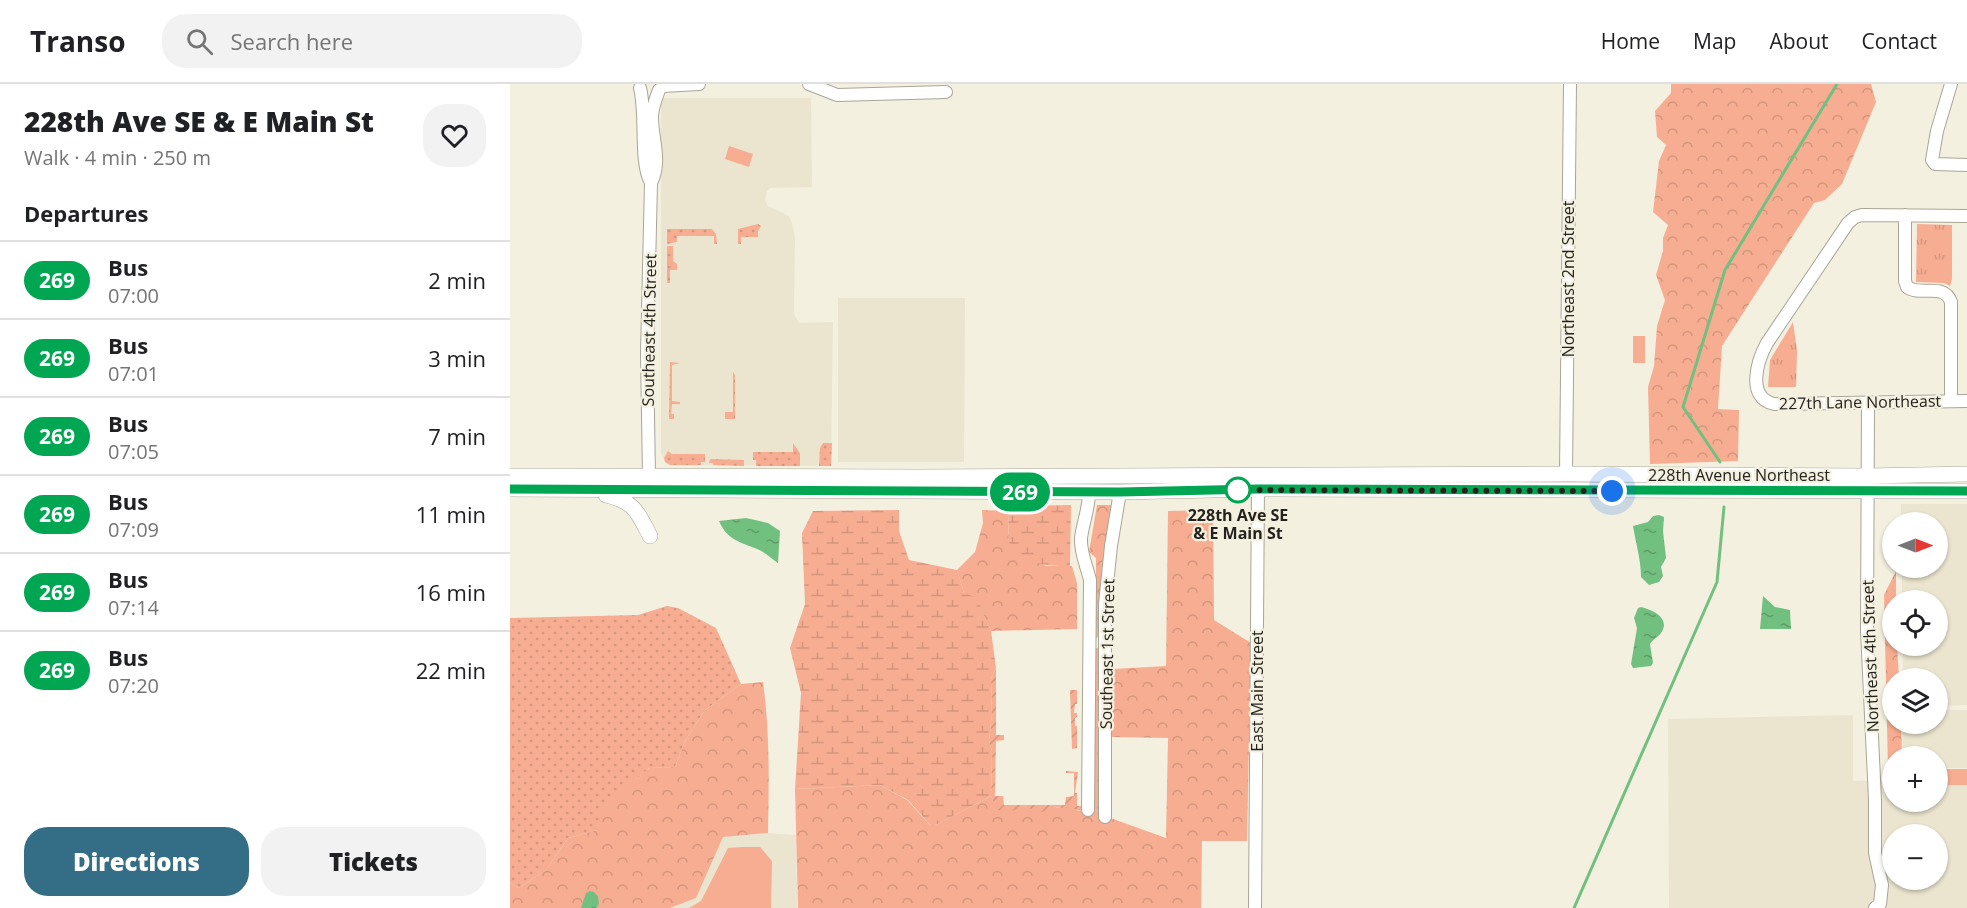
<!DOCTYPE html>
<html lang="en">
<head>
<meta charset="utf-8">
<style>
	:root { --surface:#fff; --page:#f2f2f2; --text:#202124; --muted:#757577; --line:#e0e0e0; --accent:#336d86 }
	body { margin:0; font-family:"Open Sans",sans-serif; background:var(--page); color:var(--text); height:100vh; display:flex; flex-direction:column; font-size:22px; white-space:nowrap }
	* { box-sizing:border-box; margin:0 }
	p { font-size:20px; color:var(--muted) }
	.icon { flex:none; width:33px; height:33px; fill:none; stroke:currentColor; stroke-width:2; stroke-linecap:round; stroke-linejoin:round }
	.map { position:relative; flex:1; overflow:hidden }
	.panel { display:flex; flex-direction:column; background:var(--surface); width:510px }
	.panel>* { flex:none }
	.badge { padding:0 12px; border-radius:20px; font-size:21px; line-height:39px }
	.needle { width:39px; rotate:90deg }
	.buttons { position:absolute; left:1372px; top:428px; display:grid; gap:12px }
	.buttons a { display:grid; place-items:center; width:66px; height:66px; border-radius:50%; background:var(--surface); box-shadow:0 2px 4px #0004; font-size:30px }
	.you { position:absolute; width:30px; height:30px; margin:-15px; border:4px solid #fff; border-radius:50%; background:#1a73e8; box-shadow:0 0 0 9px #1a73e833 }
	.map>.badge { position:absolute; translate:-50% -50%; box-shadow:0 0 0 3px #fff }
	h2 { padding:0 24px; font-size:22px; line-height:54px }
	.round { display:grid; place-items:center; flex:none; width:63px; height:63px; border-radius:24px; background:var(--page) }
	.summary { display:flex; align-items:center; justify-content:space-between; height:102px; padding:0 24px }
	h1 { font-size:28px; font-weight:800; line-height:45px }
	.primary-button { display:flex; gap:12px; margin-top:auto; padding:12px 24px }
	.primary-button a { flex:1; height:69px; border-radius:24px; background:var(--accent); color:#fff; font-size:24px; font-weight:800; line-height:69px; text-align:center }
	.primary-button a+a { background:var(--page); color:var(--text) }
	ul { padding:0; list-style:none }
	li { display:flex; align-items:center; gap:18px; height:78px; padding:0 24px; border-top:2px solid var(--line) }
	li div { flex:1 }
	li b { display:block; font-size:22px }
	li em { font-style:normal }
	li .badge { min-width:66px; font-weight:700; text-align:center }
	header { display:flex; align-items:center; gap:36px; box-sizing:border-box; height:84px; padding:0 30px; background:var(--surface); border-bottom:2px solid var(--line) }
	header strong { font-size:28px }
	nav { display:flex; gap:33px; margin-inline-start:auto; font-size:21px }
	.search { width:420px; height:54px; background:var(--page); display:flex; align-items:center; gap:15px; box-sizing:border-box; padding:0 21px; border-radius:24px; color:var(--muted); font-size:22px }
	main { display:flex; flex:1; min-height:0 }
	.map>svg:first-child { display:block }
	.built { fill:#ebe5cf; fill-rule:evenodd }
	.grass { fill:url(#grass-dots) }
	.forest { fill:url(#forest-crowns) }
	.wetland { fill:url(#wetland-marsh) }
	.park { fill:url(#park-tufts) }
	.garden { fill:url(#garden-furrows) }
	.pitch { fill:#f7ad92 }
	.water { fill:url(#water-ripples) }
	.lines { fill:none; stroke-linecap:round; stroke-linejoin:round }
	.stream { stroke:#72c07f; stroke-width:3 }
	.minor-casing { stroke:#a9a597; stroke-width:14 }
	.major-casing { stroke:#a9a597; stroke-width:16 }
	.minor { stroke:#fff; stroke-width:12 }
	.major { stroke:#fff; stroke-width:15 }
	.line-casing { stroke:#fff; stroke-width:14 }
	.line { stroke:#00a651; stroke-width:9 }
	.walk { stroke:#24221d; stroke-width:6; stroke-dasharray:0 10.8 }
	.stop-dot { fill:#fff; stroke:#00a651; stroke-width:3 }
	.labels { text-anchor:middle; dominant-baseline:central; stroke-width:4.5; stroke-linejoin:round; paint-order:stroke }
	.street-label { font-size:16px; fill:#24221d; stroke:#f4f0e0 }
	.stop-label { font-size:16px; font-weight:bold; fill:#24221d; stroke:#f4f0e0 }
</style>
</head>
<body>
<header>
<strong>Transo</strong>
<div class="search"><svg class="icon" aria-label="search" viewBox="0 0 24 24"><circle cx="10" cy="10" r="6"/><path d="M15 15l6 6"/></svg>Search here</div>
<nav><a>Home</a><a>Map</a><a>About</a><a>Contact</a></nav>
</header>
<main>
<section class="panel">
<div class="summary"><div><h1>228th Ave SE &amp; E Main St</h1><p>Walk · 4 min · 250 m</p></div><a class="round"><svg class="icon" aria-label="heart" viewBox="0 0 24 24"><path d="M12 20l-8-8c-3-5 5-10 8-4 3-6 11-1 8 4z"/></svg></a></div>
<h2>Departures</h2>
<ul>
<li><span class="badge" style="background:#00a651;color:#fff">269</span><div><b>Bus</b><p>07:00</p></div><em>2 min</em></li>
<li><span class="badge" style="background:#00a651;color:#fff">269</span><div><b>Bus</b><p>07:01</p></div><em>3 min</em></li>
<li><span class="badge" style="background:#00a651;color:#fff">269</span><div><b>Bus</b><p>07:05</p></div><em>7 min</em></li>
<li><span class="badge" style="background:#00a651;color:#fff">269</span><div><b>Bus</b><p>07:09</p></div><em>11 min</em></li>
<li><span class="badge" style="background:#00a651;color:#fff">269</span><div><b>Bus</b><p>07:14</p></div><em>16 min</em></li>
<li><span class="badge" style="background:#00a651;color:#fff">269</span><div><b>Bus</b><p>07:20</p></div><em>22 min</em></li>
</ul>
<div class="primary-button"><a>Directions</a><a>Tickets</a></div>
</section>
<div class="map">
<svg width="1457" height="824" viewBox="0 0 1457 824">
	<defs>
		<pattern id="grass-dots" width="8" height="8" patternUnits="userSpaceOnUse" patternTransform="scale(1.5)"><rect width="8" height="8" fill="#f7ad92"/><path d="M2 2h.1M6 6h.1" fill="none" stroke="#d4957d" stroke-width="1.8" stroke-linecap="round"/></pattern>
		<pattern id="forest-crowns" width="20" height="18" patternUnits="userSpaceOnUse" patternTransform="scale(1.5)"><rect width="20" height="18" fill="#f7ad92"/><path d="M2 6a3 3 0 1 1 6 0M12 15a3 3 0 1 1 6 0" fill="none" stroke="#d4957d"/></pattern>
		<pattern id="wetland-marsh" width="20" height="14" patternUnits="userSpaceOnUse" patternTransform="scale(1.5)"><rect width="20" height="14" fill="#f7ad92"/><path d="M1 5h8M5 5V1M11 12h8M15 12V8" fill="none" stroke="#d4957d"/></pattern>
		<pattern id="park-tufts" width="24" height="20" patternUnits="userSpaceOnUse" patternTransform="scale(1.5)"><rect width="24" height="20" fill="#f7ad92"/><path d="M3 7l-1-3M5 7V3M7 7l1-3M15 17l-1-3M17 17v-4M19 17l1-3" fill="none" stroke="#d4957d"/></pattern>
		<pattern id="garden-furrows" width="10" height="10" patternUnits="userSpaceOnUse" patternTransform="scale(1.5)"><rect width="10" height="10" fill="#f7ad92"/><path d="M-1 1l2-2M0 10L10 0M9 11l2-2" fill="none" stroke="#d4957d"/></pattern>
		<pattern id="water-ripples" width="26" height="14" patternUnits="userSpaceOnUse" patternTransform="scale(1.5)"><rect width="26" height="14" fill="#72c07f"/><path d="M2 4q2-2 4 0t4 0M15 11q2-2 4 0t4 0" fill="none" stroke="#5d9c67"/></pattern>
	</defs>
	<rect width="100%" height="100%" fill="#f4f0e0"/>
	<path class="built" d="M 151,14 L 301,14 L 302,103 L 260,104 L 257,107 L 255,116 L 258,122 L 279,132 L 282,139 L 285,153 L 284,230 L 289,239 L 323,238 L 321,382 L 160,381 L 155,378 L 151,370 Z
		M 328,214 L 455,214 L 454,378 L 328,378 Z
		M 1391,420 L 1457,420 L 1457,621 L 1428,622 L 1428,594 L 1393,594 L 1393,561 L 1428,561 L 1428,516 L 1392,516 L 1392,483 L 1428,483 L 1428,438 L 1391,438 Z
		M 1428,626 L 1457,626 L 1457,684 L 1428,684 L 1428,672 L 1393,672 L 1392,639 L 1428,639 Z
		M 1343,631 L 1343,697 L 1383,696 L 1383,717 L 1428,717 L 1428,696 L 1457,696 L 1457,824 L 1159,824 L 1158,635 ZM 1383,750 L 1428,750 L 1428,795 L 1383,795 Z
		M 258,749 L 286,751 L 287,824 L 160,824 L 186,814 L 213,753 Z"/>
	<path class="grass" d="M 248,140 L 251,142 L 248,147 L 248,153 L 231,153 L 231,160 L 228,160 L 228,145 Z
		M 157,145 L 202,145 L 206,150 L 207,160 L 204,160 L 204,152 L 167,152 L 167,158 L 157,160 Z
		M 157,162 L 163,162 L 163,177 L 167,180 L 167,186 L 160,186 L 160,199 L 157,199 Z
		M 160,278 L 170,279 L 162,281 L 162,317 L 170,318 L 170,320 L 162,320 L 161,330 L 164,330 L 164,335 L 159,335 Z
		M 223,288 L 225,291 L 225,335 L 215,335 L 215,328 L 223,328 Z
		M 283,359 L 290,369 L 290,382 L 246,382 L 246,376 L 243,376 L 243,368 L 283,368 Z
		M 313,359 L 322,359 L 321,382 L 309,382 L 310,364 Z
		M 158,367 L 162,370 L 195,370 L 195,378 L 191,378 L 191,381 L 160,381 L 155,378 L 154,374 Z
		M 200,375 L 234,376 L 234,382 L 203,381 L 203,379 L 199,379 Z
		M 157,522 L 168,524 L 206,544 L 231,600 L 195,626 L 175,657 L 165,683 L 139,684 L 118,702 L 88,746 L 58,754 L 36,786 L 9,804 L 0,799 L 0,534 L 128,531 Z"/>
	<path class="forest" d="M 1161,0 L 1361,0 L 1366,18 L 1332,100 L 1315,116 L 1304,119 L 1212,262 L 1208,325 L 1229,326 L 1228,377 L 1140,380 L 1138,303 L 1144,282 L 1147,242 L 1155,216 L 1146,191 L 1153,167 L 1153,154 L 1158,141 L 1143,128 L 1149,77 L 1156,61 L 1147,53 L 1145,27 L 1161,9 Z
		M 587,421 L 603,421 L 593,475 L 589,551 L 586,555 L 586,474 L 579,468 Z
		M 472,426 L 498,427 L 499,459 L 536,482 L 562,482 L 567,499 L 567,545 L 481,547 L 474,532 L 454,509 L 447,486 L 465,468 L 473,439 Z
		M 703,426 L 704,536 L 741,559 L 737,757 L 692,757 L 691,824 L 288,824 L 285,705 L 370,701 L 397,716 L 422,743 L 481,712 L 488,726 L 513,722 L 539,725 L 544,722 L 548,724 L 557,724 L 584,730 L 585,564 L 591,564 L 592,731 L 656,754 L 658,654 L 601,653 L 603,585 L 656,582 L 658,427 Z
		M 1386,487 L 1386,516 L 1383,516 L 1383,561 L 1387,561 L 1389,594 L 1383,594 L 1383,639 L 1391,639 L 1392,672 L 1383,672 L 1383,691 L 1378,684 L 1374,511 Z
		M 253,598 C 260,648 259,699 258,749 L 213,753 L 186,814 L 160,824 L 0,824 L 0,799 L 9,804 L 36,786 L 58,754 L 88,746 L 92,722 L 139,684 L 165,683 L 175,657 L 195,626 L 231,600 Z
		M 1428,685 L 1457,685 L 1457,701 L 1428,701 Z"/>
	<path class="wetland" d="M 561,421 L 560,482 C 530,482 521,480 499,459 L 498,427 L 500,422 Z
		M 389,426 L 389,447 L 399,476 L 447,486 L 454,509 L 467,514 L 481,547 L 486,584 L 481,595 L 482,631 L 479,657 L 482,667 L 481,712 L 422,743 L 398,716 L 370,701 L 285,705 L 291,609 L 280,564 L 295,520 L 292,449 L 303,427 Z"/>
	<path class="park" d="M 1407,140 L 1442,141 L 1442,195 L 1440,202 L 1434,199 L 1406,198 Z
		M 1283,238 L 1287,267 L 1286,303 L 1258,303 L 1260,276 Z"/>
	<path class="garden" d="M 486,584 L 486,651 L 494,651 L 494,656 L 486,657 L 485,712 L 493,712 L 494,721 L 555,721 L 556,713 L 564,712 L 564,689 L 556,689 L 556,687 L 568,688 L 565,709 L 567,709 L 567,722 L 575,722 L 572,727 C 565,725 550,725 544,722 L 536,728 L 523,727 C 513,718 513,724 504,726 C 499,728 492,726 487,726 L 481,712 L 482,667 L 479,657 L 482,631 L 481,595 Z
		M 560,606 L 567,606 L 567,620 L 565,620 L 564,629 L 567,629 L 567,633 L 565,634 L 565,642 L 567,642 L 567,664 L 562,665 Z"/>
	<path class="pitch" d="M 219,62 L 243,70 L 239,83 L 215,75 Z
		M 1123,252 L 1135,252 L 1135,279 L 1123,279 Z
		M 232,763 L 250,763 L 262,777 L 261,824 L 179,824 L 191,817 L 218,764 Z"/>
	<path class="water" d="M 1149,431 L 1154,433 L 1153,447 L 1156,474 L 1151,483 L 1153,492 L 1149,498 L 1139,501 L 1131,493 C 1131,476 1126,460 1123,442 L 1138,438 L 1143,432 Z
		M 236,434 L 258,439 L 270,447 L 268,479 C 262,475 255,468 247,465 C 230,458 217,456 209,437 Z
		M 1253,512 L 1265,523 L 1280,526 L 1281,545 L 1250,545 Z
		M 1131,523 C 1143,526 1161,534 1151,549 C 1148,553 1143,555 1140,560 L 1143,579 L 1141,582 L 1123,584 L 1121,580 L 1127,544 L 1124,534 L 1128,524 Z
		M 80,807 L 84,808 L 88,812 L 89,820 L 86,824 L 71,824 L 76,809 Z"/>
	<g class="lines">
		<path class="stream" d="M 1210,378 L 1173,323 L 1215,186 L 1327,0
			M 1064,824 L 1207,498 L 1214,423"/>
		<defs>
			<path id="minor" d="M 299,0 L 327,11 L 436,8
				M 1441,0 L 1427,47 L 1422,76 L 1425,80 L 1457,81
				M 153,2 L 189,0
				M 130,4 C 137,32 129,77 141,99
				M 1395,131 L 1395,197 L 1397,203 C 1411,213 1434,198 1441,218 L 1441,317
				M 1457,132 L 1352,131 L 1345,133 L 1338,139 L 1257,259 C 1247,277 1236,314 1264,320 L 1457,317
				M 1358,318 L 1357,547 L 1365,716 L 1365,769 L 1372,801 L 1370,820 L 1365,824
				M 1056,390 L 1060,0
				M 139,393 L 137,270 L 141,99 C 152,77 142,56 142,33 C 142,24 146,14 149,6
				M 578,726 L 580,496 C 577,483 570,468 571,454 C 573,438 579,425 579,408
				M 595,733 L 595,520 L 601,462 L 610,408
				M 745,824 L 748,398"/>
			<path id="major" d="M 0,392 L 409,393 L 1056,390 L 1358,392 L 1457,390
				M 0,405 L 610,408 L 748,405 L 1457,407
				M 96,411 C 125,418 127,427 140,452"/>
		</defs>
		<use href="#minor" class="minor-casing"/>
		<use href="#major" class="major-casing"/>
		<use href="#minor" class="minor"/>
		<use href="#major" class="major"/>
	</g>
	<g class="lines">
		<defs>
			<path id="line" d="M 0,405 L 610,408 L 748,405 L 1457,407"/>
		</defs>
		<use href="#line" class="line-casing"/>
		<use href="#line" class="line"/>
		<path class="walk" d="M 728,406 L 1102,407"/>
	</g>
	<circle class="stop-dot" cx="728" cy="406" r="12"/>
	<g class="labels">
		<g class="street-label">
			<text transform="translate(1058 195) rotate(-90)">Northeast 2nd Street</text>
			<text transform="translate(139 246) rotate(-89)">Southeast 4th Street</text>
			<text transform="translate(1350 318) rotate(-1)">227th Lane Northeast</text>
			<text x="1229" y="391">228th Avenue Northeast</text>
			<text transform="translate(597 570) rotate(-89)">Southeast 1st Street</text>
			<text transform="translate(1360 572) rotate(-92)">Northeast 4th Street</text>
			<text transform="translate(747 607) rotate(-90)">East Main Street</text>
		</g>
		<g class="stop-label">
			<text x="728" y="431">228th Ave SE<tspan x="728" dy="18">&amp; E Main St</tspan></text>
		</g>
	</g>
</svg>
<div class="buttons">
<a><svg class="needle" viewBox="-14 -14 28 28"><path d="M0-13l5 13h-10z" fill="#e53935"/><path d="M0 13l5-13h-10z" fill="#757577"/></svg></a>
<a><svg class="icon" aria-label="locate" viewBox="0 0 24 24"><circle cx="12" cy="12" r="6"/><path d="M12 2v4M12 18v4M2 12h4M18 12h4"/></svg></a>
<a><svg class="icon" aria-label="layers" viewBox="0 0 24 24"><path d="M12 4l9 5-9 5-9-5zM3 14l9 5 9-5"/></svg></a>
<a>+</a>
<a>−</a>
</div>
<div class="you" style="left:1102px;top:407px"></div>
<b class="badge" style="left:510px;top:408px;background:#00a651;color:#fff">269</b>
</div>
</main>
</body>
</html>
